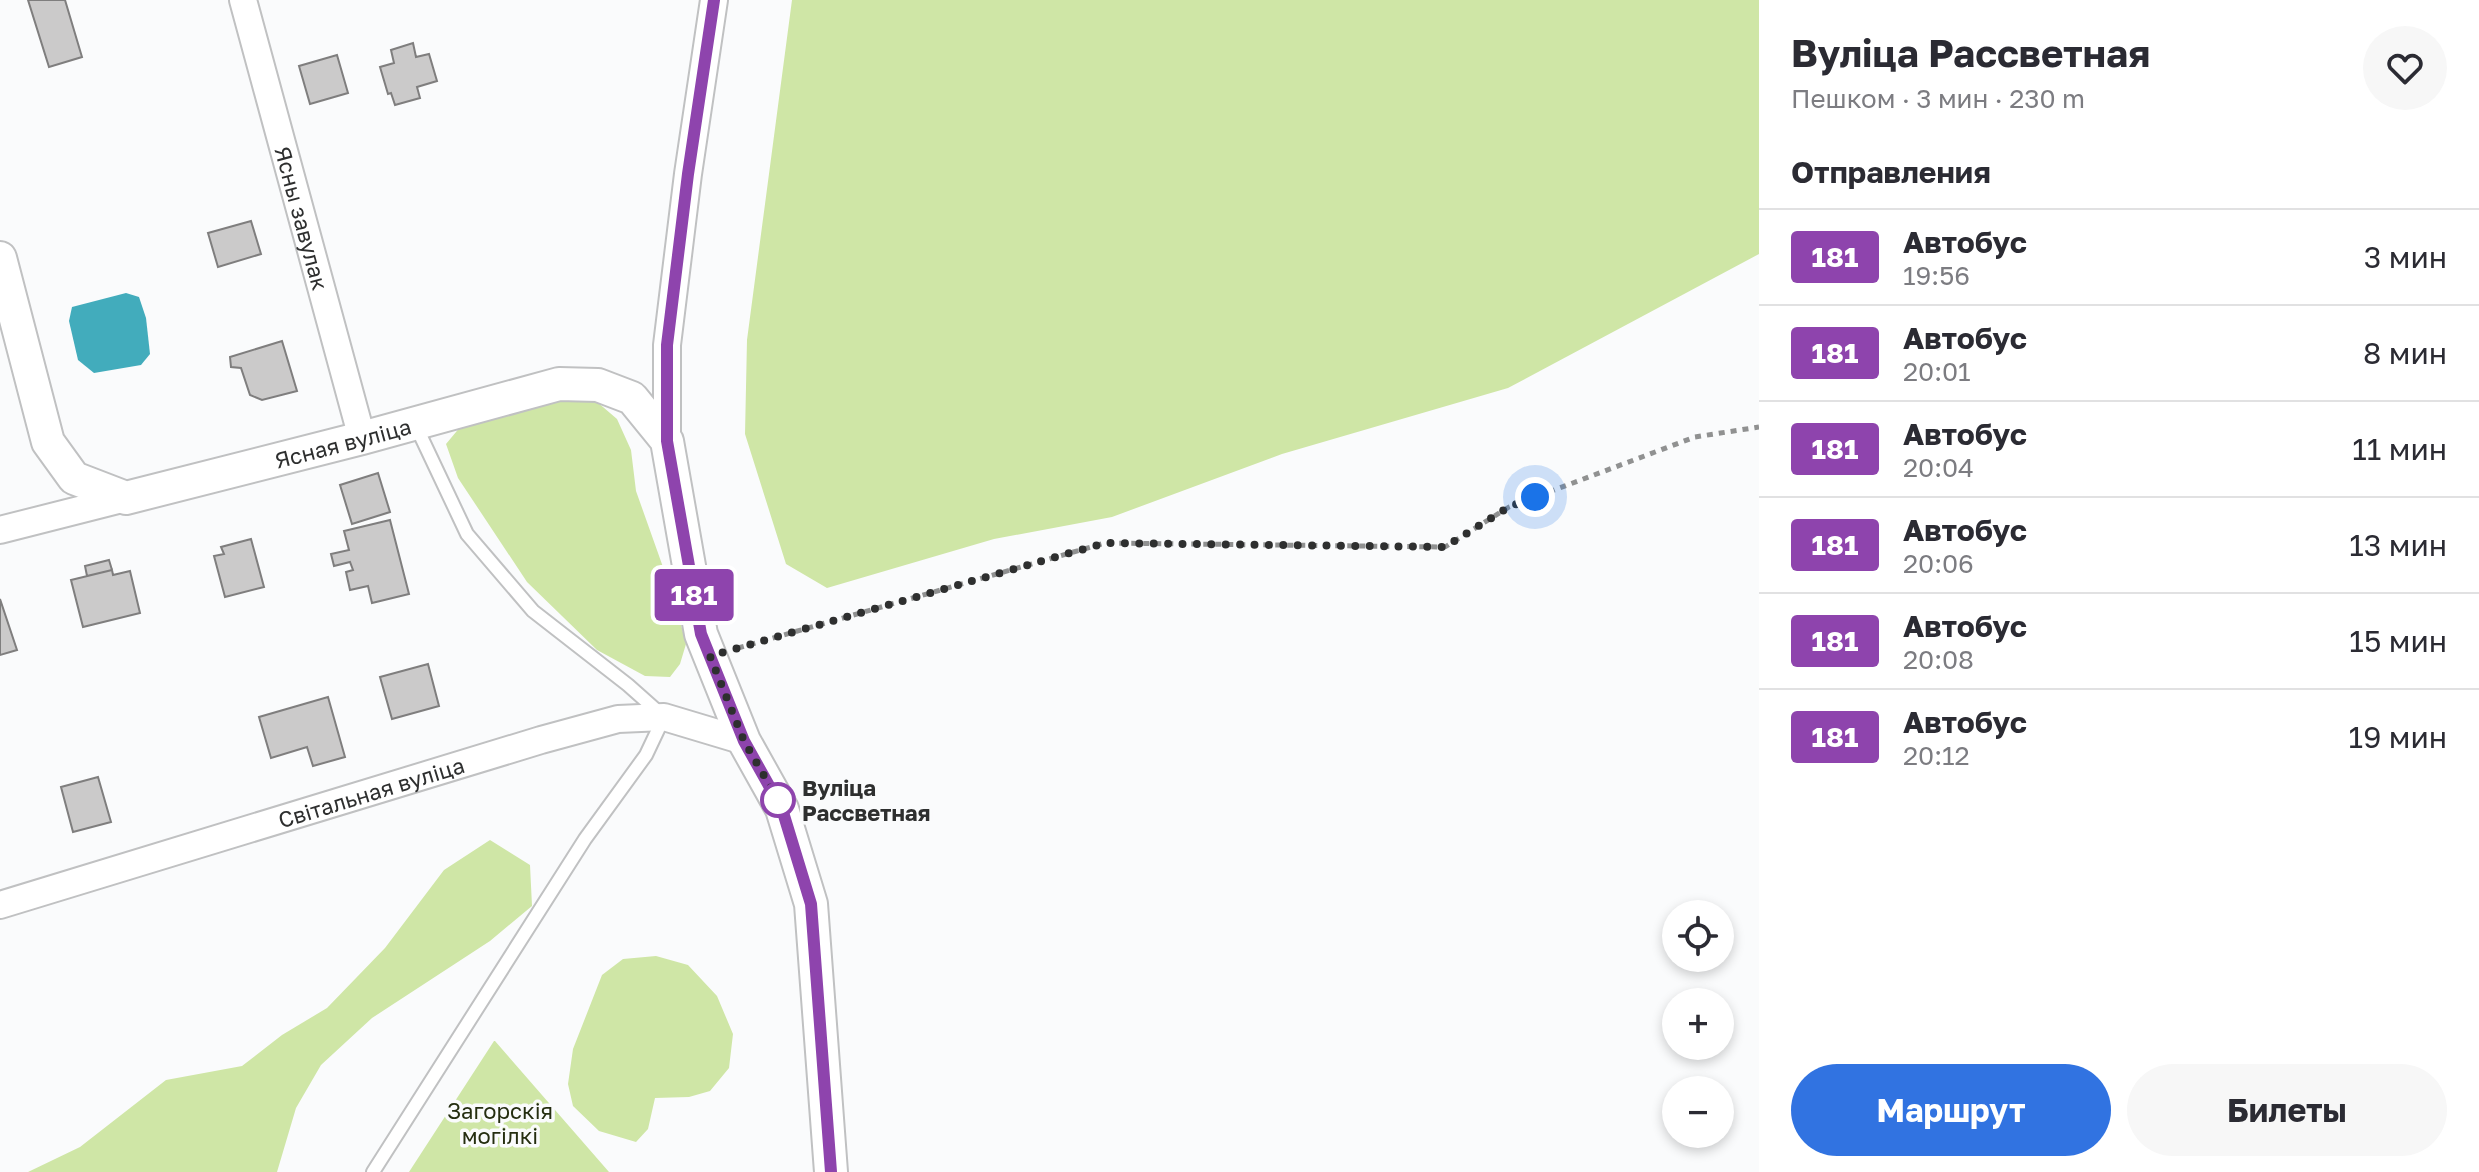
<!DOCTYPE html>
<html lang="ru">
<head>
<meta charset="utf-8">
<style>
	:root { --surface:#fff; --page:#f7f7f7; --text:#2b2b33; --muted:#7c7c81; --line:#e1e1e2; --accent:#3173e1 }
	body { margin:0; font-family:"Golos Text",sans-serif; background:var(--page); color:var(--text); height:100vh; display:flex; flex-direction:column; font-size:30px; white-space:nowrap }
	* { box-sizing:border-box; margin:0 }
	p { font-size:26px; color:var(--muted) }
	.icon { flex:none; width:44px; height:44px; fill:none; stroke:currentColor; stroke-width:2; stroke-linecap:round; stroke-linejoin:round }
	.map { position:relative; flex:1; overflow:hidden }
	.panel { display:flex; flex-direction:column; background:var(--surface); width:720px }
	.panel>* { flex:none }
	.badge { padding:0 16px; border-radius:6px; font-size:28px; line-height:52px }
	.fabs { position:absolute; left:1662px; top:900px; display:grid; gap:16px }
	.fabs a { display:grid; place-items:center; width:72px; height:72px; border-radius:50%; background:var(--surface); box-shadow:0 4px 12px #0003; font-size:40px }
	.you { position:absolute; width:40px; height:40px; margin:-20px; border:6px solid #fff; border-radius:50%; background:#1a73e8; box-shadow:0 0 0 12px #1a73e833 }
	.map>.badge { position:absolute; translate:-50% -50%; box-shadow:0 0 0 4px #fff }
	h2 { padding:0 32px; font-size:30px; line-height:72px }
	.round { display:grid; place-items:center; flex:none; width:84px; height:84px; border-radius:42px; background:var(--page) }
	.overview { display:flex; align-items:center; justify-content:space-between; height:136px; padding:0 32px }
	h1 { font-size:38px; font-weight:700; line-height:60px }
	.button { display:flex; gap:16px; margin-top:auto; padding:16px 32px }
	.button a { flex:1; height:92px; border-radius:48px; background:var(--accent); color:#fff; font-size:32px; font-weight:700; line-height:92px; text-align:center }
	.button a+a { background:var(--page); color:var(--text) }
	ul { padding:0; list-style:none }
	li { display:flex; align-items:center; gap:24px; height:96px; padding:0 32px; border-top:2px solid var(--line) }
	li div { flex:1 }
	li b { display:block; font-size:30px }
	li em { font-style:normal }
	li .badge { min-width:88px; font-weight:700; text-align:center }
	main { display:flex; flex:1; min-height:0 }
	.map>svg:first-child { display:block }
	.green { fill:#cfe6a6 }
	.water { fill:#42acbc }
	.building { fill:#cbcaca; stroke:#7f7e7e; stroke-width:2 }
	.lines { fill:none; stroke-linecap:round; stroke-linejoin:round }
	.service-casing { stroke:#c0c1c2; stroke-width:16 }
	.minor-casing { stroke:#c0c1c2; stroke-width:30 }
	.tertiary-casing { stroke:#c0c1c2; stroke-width:36 }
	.path { stroke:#909191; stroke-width:5; stroke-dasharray:6 6; stroke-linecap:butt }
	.service { stroke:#fff; stroke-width:12 }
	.minor { stroke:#fff; stroke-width:26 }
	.tertiary { stroke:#fff; stroke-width:32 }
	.line-casing { stroke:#fff; stroke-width:18 }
	.line { stroke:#8e44ad; stroke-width:12 }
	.walk { stroke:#2e2f2f; stroke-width:8; stroke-dasharray:0 14.4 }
	.stop-dot { fill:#fff; stroke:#8e44ad; stroke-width:4 }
	.labels { text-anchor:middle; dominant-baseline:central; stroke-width:7; stroke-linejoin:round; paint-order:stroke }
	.street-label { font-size:22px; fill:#2e2f2f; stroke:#fafbfc }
	.stop-label { font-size:22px; font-weight:bold; fill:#2e2f2f; stroke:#fafbfc; text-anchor:start }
	.park-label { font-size:22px; fill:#252e10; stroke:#fafbfc }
</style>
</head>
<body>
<main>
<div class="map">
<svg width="1759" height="1172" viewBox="0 0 1759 1172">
	<rect width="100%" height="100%" fill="#fafbfc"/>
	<path class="green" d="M 792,0 L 1759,0 L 1759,254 L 1508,388 L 1282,454 L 1112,517 L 994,539 L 827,588 L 786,564 L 745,434 L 747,340 Z
		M 575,397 L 596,401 L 617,419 L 631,450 L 636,491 L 674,598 L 686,644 L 680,664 L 670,677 L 645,676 L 597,650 L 527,582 L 458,478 L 446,444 L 461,426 Z
		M 490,840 L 530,865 L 532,906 L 490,941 L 372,1018 L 321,1065 L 296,1108 L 277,1172 L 28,1172 L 80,1147 L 166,1080 L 242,1066 L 282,1035 L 327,1008 L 385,948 L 444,870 Z
		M 656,956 L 688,965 L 717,996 L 733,1034 L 729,1068 L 710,1091 L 689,1097 L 655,1098 L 648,1129 L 636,1142 L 599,1131 L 573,1106 L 568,1084 L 573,1049 L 602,975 L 623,959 Z
		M 494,1041 L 495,1041 L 609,1172 L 409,1172 Z"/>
	<path class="water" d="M 126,293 L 139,297 L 146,318 L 150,354 L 141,365 L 94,373 L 78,360 L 69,321 L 72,307 Z"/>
	<path class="building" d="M 28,0 L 65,0 L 82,57 L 49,67 Z
		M 413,43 L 416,57 L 429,54 L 437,81 L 417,87 L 420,98 L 395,105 L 391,93 L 388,94 L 380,67 L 394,63 L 391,50 Z
		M 337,55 L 348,93 L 310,104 L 299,66 Z
		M 251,221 L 261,254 L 218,267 L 208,233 Z
		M 282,341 L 297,391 L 262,400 L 250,395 L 241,368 L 231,367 L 230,357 Z
		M 378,473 L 390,512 L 352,524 L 340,485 Z
		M 390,520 L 409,594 L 372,603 L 368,586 L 350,590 L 346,572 L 353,570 L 350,562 L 334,566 L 331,554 L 349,550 L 344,531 Z
		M 251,539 L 264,587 L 225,597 L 214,556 L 224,554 L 221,547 Z
		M 109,560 L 112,570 L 87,576 L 85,566 Z
		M 112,570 L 113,575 L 130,571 L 140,613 L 83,627 L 71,580 Z
		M 0,599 L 17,650 L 0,655 Z
		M 428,664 L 439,706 L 392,719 L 380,677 Z
		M 328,697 L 345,757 L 313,766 L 307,747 L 271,758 L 259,717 Z
		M 98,777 L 111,822 L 73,832 L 61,787 Z"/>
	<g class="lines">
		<defs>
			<path id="service" d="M 373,1172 L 585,839 L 646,755 L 664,717 L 628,685 L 533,611 L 467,534 L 416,426"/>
			<g id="minor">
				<path id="s1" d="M 243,0 L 362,438"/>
				<path d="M 667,441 L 667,345 L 688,174 L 714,0"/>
				<path d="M 0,530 L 126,498"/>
				<path id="s2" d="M 0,905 L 541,740 L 618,719 L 664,717 L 744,741"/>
			</g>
			<g id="tertiary">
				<path id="s3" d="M 0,258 L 48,442 L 74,478 L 126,498 L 362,438 L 559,384 L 598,385 L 632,398 L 667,441 L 701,634 L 744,741 L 782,809 L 811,904 L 831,1172"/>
			</g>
		</defs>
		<use href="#service" class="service-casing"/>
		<use href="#minor" class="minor-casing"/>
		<use href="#tertiary" class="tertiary-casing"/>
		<path class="path" d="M 738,648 L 1105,543 L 1445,547 L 1509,507 L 1695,437 L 1759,427"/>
		<use href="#service" class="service"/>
		<use href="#minor" class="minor"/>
		<use href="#tertiary" class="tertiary"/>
	</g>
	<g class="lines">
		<defs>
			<path id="line" d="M 714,0 L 688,174 L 667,345 L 667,441 L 701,634 L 744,741 L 782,809 L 811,904 L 831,1172"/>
		</defs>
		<use href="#line" class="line-casing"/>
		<use href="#line" class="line"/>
		<path class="walk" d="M 778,800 L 744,741 L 710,656 L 1105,543 L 1445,547 L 1509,507 L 1535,497"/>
	</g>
	<circle class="stop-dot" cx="778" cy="800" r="16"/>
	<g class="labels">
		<g class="street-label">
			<text stroke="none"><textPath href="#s1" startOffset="226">Ясны завулак</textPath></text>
			<text stroke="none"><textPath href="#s3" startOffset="514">Ясная вуліца</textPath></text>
			<text stroke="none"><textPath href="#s2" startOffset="388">Світальная вуліца</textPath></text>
		</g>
		<g class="stop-label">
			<text x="802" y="787">Вуліца<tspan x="802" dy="25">Рассветная</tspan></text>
		</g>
		<g class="park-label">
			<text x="500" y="1110">Загорскія<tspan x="500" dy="25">могілкі</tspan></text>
		</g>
	</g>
</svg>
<div class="fabs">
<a><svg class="icon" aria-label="locate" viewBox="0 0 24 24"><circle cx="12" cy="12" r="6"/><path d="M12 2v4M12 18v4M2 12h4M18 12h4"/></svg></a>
<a>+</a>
<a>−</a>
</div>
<div class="you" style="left:1535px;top:497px"></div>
<b class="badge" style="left:694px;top:595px;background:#8e44ad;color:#fff">181</b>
</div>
<section class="panel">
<div class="overview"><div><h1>Вуліца Рассветная</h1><p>Пешком · 3 мин · 230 m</p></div><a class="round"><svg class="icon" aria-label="heart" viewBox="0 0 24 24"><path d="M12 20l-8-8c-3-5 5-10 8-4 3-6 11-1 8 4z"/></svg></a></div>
<h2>Отправления</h2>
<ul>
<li><span class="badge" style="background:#8e44ad;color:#fff">181</span><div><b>Автобус</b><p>19:56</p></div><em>3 мин</em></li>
<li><span class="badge" style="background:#8e44ad;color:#fff">181</span><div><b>Автобус</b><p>20:01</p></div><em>8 мин</em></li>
<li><span class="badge" style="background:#8e44ad;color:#fff">181</span><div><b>Автобус</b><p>20:04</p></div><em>11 мин</em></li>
<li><span class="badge" style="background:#8e44ad;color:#fff">181</span><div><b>Автобус</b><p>20:06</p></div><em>13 мин</em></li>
<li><span class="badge" style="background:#8e44ad;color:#fff">181</span><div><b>Автобус</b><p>20:08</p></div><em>15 мин</em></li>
<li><span class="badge" style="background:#8e44ad;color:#fff">181</span><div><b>Автобус</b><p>20:12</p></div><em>19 мин</em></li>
</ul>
<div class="button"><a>Маршрут</a><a>Билеты</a></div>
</section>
</main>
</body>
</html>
